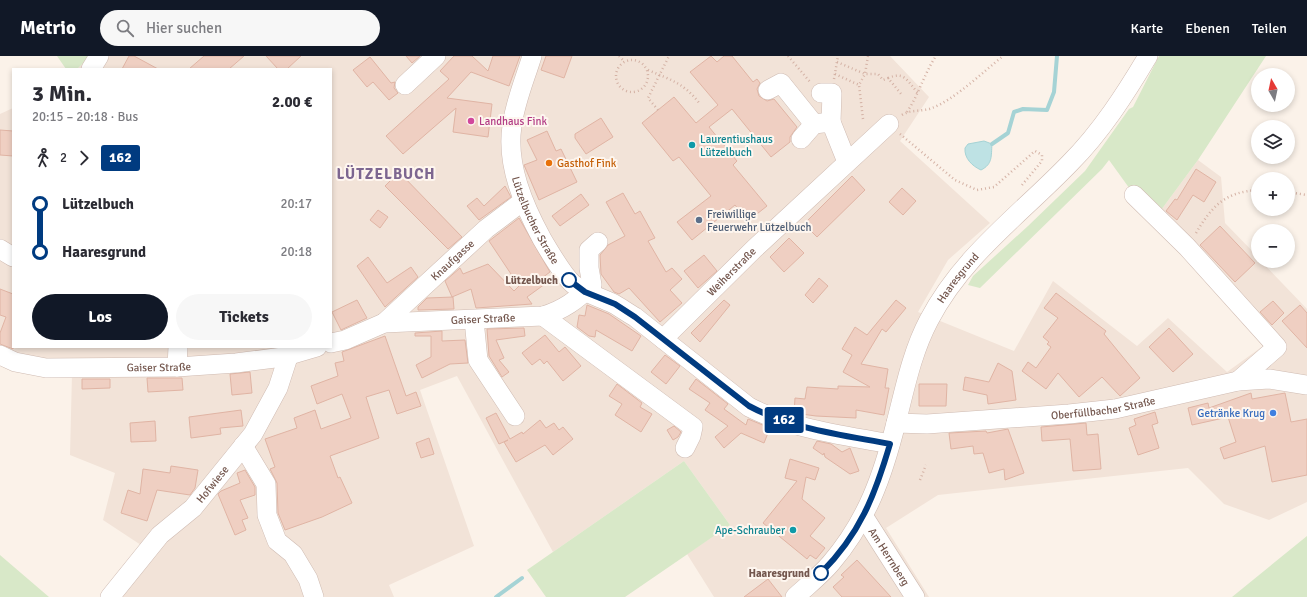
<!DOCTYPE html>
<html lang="de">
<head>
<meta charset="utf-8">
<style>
	:root { --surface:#fff; --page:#f7f7f7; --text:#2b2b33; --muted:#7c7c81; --accent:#111827 }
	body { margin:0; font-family:Signika,sans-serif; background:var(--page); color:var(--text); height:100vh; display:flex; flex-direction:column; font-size:15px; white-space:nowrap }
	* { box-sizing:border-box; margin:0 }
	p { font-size:13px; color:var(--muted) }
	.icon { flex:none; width:22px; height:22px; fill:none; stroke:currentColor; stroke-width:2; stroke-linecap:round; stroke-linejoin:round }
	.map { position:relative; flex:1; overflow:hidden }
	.details { position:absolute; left:12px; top:12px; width:320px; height:280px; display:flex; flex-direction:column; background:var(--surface); border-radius:0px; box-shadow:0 2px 6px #0003 }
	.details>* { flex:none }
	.badge { padding:0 8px; border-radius:3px; font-size:14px; line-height:26px }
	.needle { width:26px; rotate:351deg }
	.controls { position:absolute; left:1251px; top:12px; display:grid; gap:8px }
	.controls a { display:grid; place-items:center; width:44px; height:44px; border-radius:50%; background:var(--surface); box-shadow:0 2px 6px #0003; font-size:20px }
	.map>.badge { position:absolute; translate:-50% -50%; box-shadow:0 0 0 2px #fff }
	.legs { display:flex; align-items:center; gap:6px; height:44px; padding:0 20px; font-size:13px }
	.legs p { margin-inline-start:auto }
	.summary { display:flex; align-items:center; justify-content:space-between; height:68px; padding:0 20px }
	h1 { font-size:22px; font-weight:700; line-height:30px }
	.cta { display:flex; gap:8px; margin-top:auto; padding:8px 20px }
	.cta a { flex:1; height:46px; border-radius:24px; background:var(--accent); color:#fff; font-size:16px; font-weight:700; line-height:46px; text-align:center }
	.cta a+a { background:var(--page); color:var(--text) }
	ul { padding:0 20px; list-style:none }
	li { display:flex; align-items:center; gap:14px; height:48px; font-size:15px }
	li i { display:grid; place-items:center; width:6px; height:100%; margin:0 5px; background:currentColor }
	li i::after { content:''; width:10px; height:10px; margin:-5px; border:3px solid; border-radius:50%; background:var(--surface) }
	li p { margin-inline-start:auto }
	li:first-child i { background:linear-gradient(#0000 50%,currentColor 0) }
	li:last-child i { background:linear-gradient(currentColor 50%,#0000 0) }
	header { display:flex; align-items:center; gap:24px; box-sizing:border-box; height:56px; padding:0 20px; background:var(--accent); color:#fff }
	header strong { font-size:19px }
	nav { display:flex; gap:22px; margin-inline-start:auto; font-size:14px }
	.search { width:280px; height:36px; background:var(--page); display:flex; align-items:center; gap:10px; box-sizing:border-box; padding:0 14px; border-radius:22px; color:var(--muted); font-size:15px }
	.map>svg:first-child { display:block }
	.residential { fill:#f2e3d8 }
	.green { fill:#d8e8c8 }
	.water { fill:#bee2e4; stroke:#a5d3d5 }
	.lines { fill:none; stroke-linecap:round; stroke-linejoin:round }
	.stream { stroke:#a5d3d5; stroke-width:4 }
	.building { fill:#efcfc2; stroke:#e0b4a4 }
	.minor-casing { stroke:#cfbbb2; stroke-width:20 }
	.path { stroke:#d4b2a5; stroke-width:2.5; stroke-dasharray:1 3; stroke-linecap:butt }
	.minor { stroke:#fff; stroke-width:19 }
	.line-1-casing { stroke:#fff; stroke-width:9 }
	.line-1 { stroke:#003b80; stroke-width:6 }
	.hotel-dot { fill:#d1479c; stroke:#fef6ef; stroke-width:1.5 }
	.culture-dot { fill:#0f9aa8; stroke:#fef6ef; stroke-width:1.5 }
	.food-dot { fill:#e8710a; stroke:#fef6ef; stroke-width:1.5 }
	.service-dot { fill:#5c6f8a; stroke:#fef6ef; stroke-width:1.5 }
	.stop-1-dot { fill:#fff; stroke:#003b80; stroke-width:2 }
	.shop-dot { fill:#3f7fe0; stroke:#fef6ef; stroke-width:1.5 }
	.labels { text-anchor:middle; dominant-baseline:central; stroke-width:4; stroke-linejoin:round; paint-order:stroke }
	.hotel-label { font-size:11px; fill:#b23c85; stroke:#fef6ef; text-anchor:start }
	.culture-label { font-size:11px; fill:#0d838f; stroke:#fef6ef; text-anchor:start }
	.food-label { font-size:11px; fill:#c56008; stroke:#fef6ef; text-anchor:start }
	.service-label { font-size:11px; fill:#4e5e75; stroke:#fef6ef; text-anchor:start }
	.street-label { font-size:11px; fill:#74574e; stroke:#fef6ef }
	.stop-label { font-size:11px; font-weight:bold; fill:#74574e; stroke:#fef6ef; text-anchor:end }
	.shop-label { font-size:11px; fill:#366cbe; stroke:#fef6ef; text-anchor:end }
	.district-label { font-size:15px; font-weight:bold; letter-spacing:1px; fill:#7d6690; stroke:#fef6ef }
</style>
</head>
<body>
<header>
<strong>Metrio</strong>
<div class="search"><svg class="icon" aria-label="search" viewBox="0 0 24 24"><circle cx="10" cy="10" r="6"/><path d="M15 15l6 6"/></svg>Hier suchen</div>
<nav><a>Karte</a><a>Ebenen</a><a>Teilen</a></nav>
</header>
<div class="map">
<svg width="1307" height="541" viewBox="0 0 1307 541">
	<rect width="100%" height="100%" fill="#fbf2e9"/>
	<path class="residential" d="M 91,0 L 890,0 L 929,41 L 900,85 L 990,167 L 948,204 L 918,256 L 1014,295 L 1053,225 L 1137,290 L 1168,262 L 1227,316 L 1263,290 L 1153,165 L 1198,104 L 1221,121 L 1225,167 L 1258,201 L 1258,205 L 1261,205 L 1307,253 L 1307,446 L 1269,464 L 1224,448 L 1188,412 L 938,439 L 886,472 L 929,541 L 714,541 L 687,498 L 730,469 L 684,405 L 553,496 L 457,320 L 420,334 L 474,490 L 389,529 L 394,541 L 106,541 L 144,491 L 103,464 L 115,417 L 70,399 L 72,318 L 0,304 L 0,58 L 13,52 L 13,291 L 331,291 L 331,13 L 77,13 Z"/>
	<path class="green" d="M 57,0 L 91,0 L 77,13 L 66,13 Z
		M 1159,0 L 1266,0 L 1198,104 L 1153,165 L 1109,104 L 1102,113 L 980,232 L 968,229 L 973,220 L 1028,170 L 1085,115 L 1129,53 L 1133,51 Z
		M 684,405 L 730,469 L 625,541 L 546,541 L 527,514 Z
		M 1307,480 L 1307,541 L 1232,541 Z
		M 0,499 L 49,541 L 0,541 Z"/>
	<path class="water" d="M 984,85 L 992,88 C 991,100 993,108 981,114 C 972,110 964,102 965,92 L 968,88 Z"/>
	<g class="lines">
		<path class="stream" d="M 992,88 L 1008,77 L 1014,56 L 1023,53 L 1047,54 L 1054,36 L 1057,0
			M 496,541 L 522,522"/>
	</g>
	<path class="building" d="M 129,0 L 134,0 L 158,13 L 122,13 Z
		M 204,0 L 244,0 L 229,13 L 189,13 Z
		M 266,0 L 301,0 L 287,13 L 278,13 Z
		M 406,0 L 420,0 L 412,7 Z
		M 454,0 L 472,0 L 488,15 L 493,0 L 520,0 L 509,30 L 471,16 L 447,42 L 492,48 L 488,81 L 453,76 L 456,52 L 403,98 L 386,80 L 449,23 L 440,15 Z
		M 546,0 L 572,0 L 564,22 L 541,14 Z
		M 711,0 L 717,6 L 724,0 L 732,0 L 753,26 L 757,23 L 760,27 L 757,33 L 759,40 L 767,45 L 774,43 L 797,71 L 790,81 L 790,86 L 771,101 L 732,53 L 709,71 L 737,105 L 733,109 L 767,150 L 748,165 L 735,149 L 692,184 L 677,166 L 711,140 L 679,101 L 673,105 L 642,67 L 674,41 L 696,67 L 718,49 L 690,16 Z
		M 370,1 L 391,27 L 395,26 L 394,32 L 398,37 L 389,44 L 373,26 L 367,31 L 353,14 Z
		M 601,62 L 613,81 L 586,98 L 575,82 L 575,78 Z
		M 0,74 L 13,75 L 13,100 L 0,99 Z
		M 547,75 L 556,95 L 561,93 L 577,126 L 539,144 L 524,109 L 537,104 L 527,84 Z
		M 1196,113 L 1216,126 L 1204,146 L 1193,139 L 1177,164 L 1166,155 L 1175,143 L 1177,144 Z
		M 399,116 L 462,181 L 448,193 L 385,130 Z
		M 852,120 L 865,134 L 817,181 L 804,168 Z
		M 505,130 L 511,141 L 479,164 L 467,150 L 477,142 L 484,150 Z
		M 902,132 L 916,145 L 903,159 L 889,146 Z
		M 623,137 L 635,158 L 640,155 L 655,182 L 648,185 L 666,216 L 672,212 L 682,223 L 670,234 L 682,247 L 660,266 L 629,232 L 619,238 L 614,236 L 601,218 L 600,199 L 608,189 L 625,180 L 606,146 Z
		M 581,138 L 589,149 L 560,170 L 552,160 Z
		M 378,154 L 388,161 L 380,172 L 370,164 Z
		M 519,162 L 550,216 L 542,222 L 545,228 L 527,241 L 532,248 L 476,252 L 471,233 L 452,241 L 445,225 L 460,212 L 463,218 L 488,208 L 514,235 L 519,230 L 489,185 Z
		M 1220,170 L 1255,207 L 1235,226 L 1200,189 Z
		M 789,182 L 804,197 L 784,216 L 770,201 Z
		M 704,199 L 717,215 L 698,232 L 684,215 Z
		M 368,201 L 387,227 L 411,211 L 418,221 L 385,251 L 357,210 Z
		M 819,222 L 828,230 L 813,247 L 805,239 Z
		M 0,233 L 13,238 L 13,293 L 0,288 L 0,277 L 6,261 L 0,259 Z
		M 1056,237 L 1106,275 L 1104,278 L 1140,322 L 1120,340 L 1102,321 L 1079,341 L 1058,317 L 1046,333 L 1022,315 L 1028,306 L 1036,312 L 1051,291 L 1047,288 L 1049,286 L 1043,281 L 1058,262 L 1044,252 Z
		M 453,241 L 454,253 L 418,254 L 418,251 L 427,242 Z
		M 357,244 L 367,262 L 341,274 L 332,256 Z
		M 724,244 L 730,249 L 700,286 L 691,277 Z
		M 896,244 L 906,252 L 886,276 L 882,273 L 861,308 L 888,313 L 885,332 L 889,332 L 884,359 L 856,354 L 856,362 L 816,360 L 794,357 L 795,342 L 805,343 L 807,331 L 838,333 L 838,330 L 870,331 L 843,316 L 852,299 L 842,293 L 855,271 L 867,279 Z
		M 1273,245 L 1284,257 L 1272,269 L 1260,256 Z
		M 587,249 L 609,258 L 641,280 L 632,295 L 596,274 L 595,281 L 589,280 L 577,271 L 579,259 L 585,260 Z
		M 1300,249 L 1307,257 L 1307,292 L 1282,265 Z
		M 524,272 L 525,280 L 496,284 L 504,302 L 499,304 L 509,316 L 502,321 L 489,300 L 487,273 Z
		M 1169,272 L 1193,298 L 1173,316 L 1149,291 Z
		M 442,275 L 442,285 L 465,284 L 468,307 L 450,308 L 422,322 L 416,309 L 431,301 L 431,280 L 415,280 L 415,277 Z
		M 545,279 L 559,296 L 565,291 L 581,310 L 563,325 L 547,305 L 544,308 L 540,303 L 532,309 L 522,297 Z
		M 385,280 L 406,340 L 416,336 L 421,350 L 397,358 L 389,334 L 366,341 L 379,382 L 330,400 L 338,422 L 340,421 L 352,447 L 322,461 L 285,474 L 278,457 L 277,427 L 270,413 L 275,411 L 265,383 L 297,372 L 294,362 L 315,354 L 321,373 L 351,362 L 342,338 L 317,348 L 311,330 L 338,320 L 335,307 L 344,305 L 342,296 Z
		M 665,299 L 680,310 L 666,328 L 651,316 Z
		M 998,307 L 1012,315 L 1016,344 L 988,348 L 987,339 L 963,334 L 965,321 L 989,326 Z
		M 250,316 L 252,337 L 232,339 L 230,318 Z
		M 147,322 L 182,322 L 183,334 L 148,336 Z
		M 82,323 L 110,323 L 110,332 L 82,333 Z
		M 696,323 L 728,348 L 724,353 L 746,369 L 748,363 L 770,372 L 764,387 L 741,377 L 724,392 L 715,381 L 728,370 L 705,354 L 710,347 L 689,333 Z
		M 617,328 L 642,347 L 640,351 L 652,358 L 641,376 L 615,359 L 622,348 L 609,340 Z
		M 919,328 L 947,328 L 946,350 L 919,350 Z
		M 1251,337 L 1252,343 L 1285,337 L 1291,366 L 1307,363 L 1307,419 L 1272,426 L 1265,390 L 1224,403 L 1220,392 L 1236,386 L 1228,361 L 1192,369 L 1188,352 L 1208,347 L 1209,352 Z
		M 241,354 L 243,370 L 220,372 L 221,378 L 191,382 L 189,361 Z
		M 1155,356 L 1158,367 L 1152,369 L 1159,392 L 1138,399 L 1129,372 L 1136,369 L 1134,363 Z
		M 496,357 L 510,383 L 522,376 L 523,378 L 540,364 L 546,372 L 554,367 L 559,374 L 563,371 L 573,383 L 553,399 L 545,389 L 516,406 L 504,386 L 508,384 L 499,388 L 486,362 Z
		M 155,365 L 156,385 L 131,386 L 130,367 Z
		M 1086,367 L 1087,379 L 1098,378 L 1101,413 L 1073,415 L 1070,383 L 1042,385 L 1041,371 Z
		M 674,370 L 681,376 L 678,381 L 673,384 L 667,374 Z
		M 1008,373 L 1024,417 L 1005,424 L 1004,413 L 989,417 L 983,397 L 974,398 L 973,390 L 951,393 L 949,377 L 986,375 L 987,377 Z
		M 429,382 L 434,398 L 421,402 L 416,387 Z
		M 817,385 L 831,388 L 842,396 L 850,392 L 859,415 L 850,418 L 825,401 L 824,397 L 823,399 L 813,392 Z
		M 790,403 L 819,412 L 815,424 L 806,421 L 802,443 L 825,462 L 810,480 L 825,492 L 816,503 L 810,499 L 807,503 L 763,467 L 797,425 L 785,422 Z
		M 171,410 L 198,414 L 195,432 L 190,439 L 157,434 L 147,465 L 121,457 L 128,434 L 140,438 L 143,413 L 170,417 Z
		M 245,414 L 255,431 L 255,439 L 240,444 L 248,462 L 242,464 L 246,474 L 235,479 L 218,438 L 221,435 L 240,427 L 237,417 Z
		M 857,504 L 891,541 L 842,541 L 833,531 L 844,521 L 841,519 Z
		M 768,523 L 782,541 L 744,541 Z"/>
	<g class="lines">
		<defs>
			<g id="minor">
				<path id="s1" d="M 532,0 C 525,23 515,46 512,70 C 506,109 524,150 542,183 C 549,195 564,220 573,228 C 586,238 600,241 614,248 C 621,252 628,257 635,261 L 749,351 C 792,373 843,379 890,388"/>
				<path d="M 91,13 L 99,0"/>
				<path d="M 405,29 L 436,0"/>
				<path d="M 768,34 L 781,27 L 814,68 L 831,66 L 847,106"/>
				<path d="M 821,37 L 832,37 L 831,66"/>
				<path d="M 801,83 L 814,68"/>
				<path d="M 1134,139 L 1187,191 L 1277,291 L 1238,325"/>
				<path d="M 0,193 L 13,201"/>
				<path d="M 543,260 L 693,371 L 691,380 L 685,392"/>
				<path d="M 474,264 L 478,304 L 515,360"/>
				<path id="s2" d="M 384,267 L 486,173 L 523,145"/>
				<path id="s3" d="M 663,283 L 754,193 L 889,68"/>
				<path id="s4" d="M 331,287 L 345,284 L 384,267 L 543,260 C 563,254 577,244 592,229 L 589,212 L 589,194 L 598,186"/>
				<path id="s5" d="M 0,299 L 15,306 L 46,312 L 177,311 L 236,307 L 283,301 L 317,291"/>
				<path d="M 177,311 L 178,291"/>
				<path id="s6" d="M 896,367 L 927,368 L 1069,358 L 1115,353 L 1238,325 L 1269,323 L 1307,329"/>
				<path d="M 243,390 L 266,428 L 267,459 L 277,485 L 293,498 L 308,523 L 314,541"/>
				<path id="s7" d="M 864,461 L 915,541"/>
				<path id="s8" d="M 110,541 L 160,479 L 193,452 L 253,378 L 278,332 L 289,298"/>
				<path id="s9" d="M 795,541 C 807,530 821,519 831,507 C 867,465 883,419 896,367 C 905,332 912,296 929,264 C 963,199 1020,159 1070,107 C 1101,76 1126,37 1148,0"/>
			</g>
		</defs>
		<use href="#minor" class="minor-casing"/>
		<path class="path" d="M 619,0 L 624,5
			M 788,0 L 811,27
			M616 20a16 16 0 1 1 32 0a16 16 0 1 1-32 0Z
			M 837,6 L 865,18 L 878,18 L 883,24 L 888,22 L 902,39
			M 648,14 C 671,24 684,27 700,48
			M 835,18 L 859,29
			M 888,22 C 905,15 907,25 918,37
			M 834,23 L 838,0
			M 658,54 L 648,42 L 669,0
			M 907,56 C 919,38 924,18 936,0
			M 902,59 C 911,53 922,56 932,52 C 954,44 983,16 1003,0
			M 863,63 L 859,29 L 865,18 L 868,0
			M 900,78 L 955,124 L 977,134 L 994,131 L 1035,95 L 1042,99 L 1042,105 L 1022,129
			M 1288,136 L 1307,139
			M 1196,177 C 1212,150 1225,136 1258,134
			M 920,424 L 926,409"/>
		<use href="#minor" class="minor"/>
	</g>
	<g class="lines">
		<defs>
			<path id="line-1" d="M 569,224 L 585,236 L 615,248 L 635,261 L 749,350 C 792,373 843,379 890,388 C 875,439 860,478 821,517"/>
		</defs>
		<use href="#line-1" class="line-1-casing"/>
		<use href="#line-1" class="line-1"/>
	</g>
	<circle class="hotel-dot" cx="471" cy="65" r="4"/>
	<g class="culture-dot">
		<circle cx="692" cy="89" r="4"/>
		<circle cx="793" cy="474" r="4"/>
	</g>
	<circle class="food-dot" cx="549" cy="107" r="4"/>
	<circle class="service-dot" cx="699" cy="164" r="4"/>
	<g class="stop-1-dot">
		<circle cx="569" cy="224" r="7"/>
		<circle cx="821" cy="517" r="7"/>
	</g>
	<circle class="shop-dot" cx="1273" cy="357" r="4"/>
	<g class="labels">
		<g class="hotel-label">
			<text x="479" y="65">Landhaus Fink</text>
		</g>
		<g class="culture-label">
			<text x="700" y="83">Laurentiushaus<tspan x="700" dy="13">Lützelbuch</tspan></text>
			<text x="785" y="474" text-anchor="end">Ape-Schrauber</text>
		</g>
		<g class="food-label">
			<text x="557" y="107">Gasthof Fink</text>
		</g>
		<g class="service-label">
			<text x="707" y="158">Freiwillige<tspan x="707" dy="13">Feuerwehr Lützelbuch</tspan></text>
		</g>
		<g class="street-label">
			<text stroke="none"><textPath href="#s1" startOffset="172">Lützelbucher Straße</textPath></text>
			<text stroke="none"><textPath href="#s2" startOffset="93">Knaufgasse</textPath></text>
			<text stroke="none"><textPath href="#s3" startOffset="96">Weiherstraße</textPath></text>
			<text stroke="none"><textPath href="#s9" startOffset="365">Haaresgrund</textPath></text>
			<text stroke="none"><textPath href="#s4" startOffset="156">Gaiser Straße</textPath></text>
			<text stroke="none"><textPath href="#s5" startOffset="161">Gaiser Straße</textPath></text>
			<text stroke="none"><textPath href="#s6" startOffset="208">Oberfüllbacher Straße</textPath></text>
			<text stroke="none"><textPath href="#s8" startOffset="153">Hofwiese</textPath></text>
			<text stroke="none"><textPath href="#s7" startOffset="47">Am Herrnberg</textPath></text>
		</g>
		<g class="stop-label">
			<text x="558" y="224">Lützelbuch</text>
			<text x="810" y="517">Haaresgrund</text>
		</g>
		<g class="shop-label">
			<text x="1265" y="357">Getränke Krug</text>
		</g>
		<g class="district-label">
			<text x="386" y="118">LÜTZELBUCH</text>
		</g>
	</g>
</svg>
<div class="controls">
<a><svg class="needle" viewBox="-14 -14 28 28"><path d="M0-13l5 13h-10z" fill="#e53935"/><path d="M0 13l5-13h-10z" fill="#7c7c81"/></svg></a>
<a><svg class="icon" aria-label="layers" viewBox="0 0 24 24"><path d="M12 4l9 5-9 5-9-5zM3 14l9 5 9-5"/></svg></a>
<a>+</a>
<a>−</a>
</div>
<b class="badge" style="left:784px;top:364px;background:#003b80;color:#fff">162</b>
<section class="details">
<div class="summary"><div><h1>3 Min.</h1><p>20:15 – 20:18 · Bus</p></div><b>2.00 €</b></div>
<div class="legs"><svg class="icon" aria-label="walk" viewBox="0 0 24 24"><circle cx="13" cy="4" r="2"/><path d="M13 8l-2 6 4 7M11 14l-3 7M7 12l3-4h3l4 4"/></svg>2<svg class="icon" aria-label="forward" viewBox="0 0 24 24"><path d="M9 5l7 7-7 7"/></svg><b class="badge" style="background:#003b80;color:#fff">162</b></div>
<ul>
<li><i style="color:#003b80"></i><b>Lützelbuch</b><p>20:17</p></li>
<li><i style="color:#003b80"></i><b>Haaresgrund</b><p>20:18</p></li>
</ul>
<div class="cta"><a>Los</a><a>Tickets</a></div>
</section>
</div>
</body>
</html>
